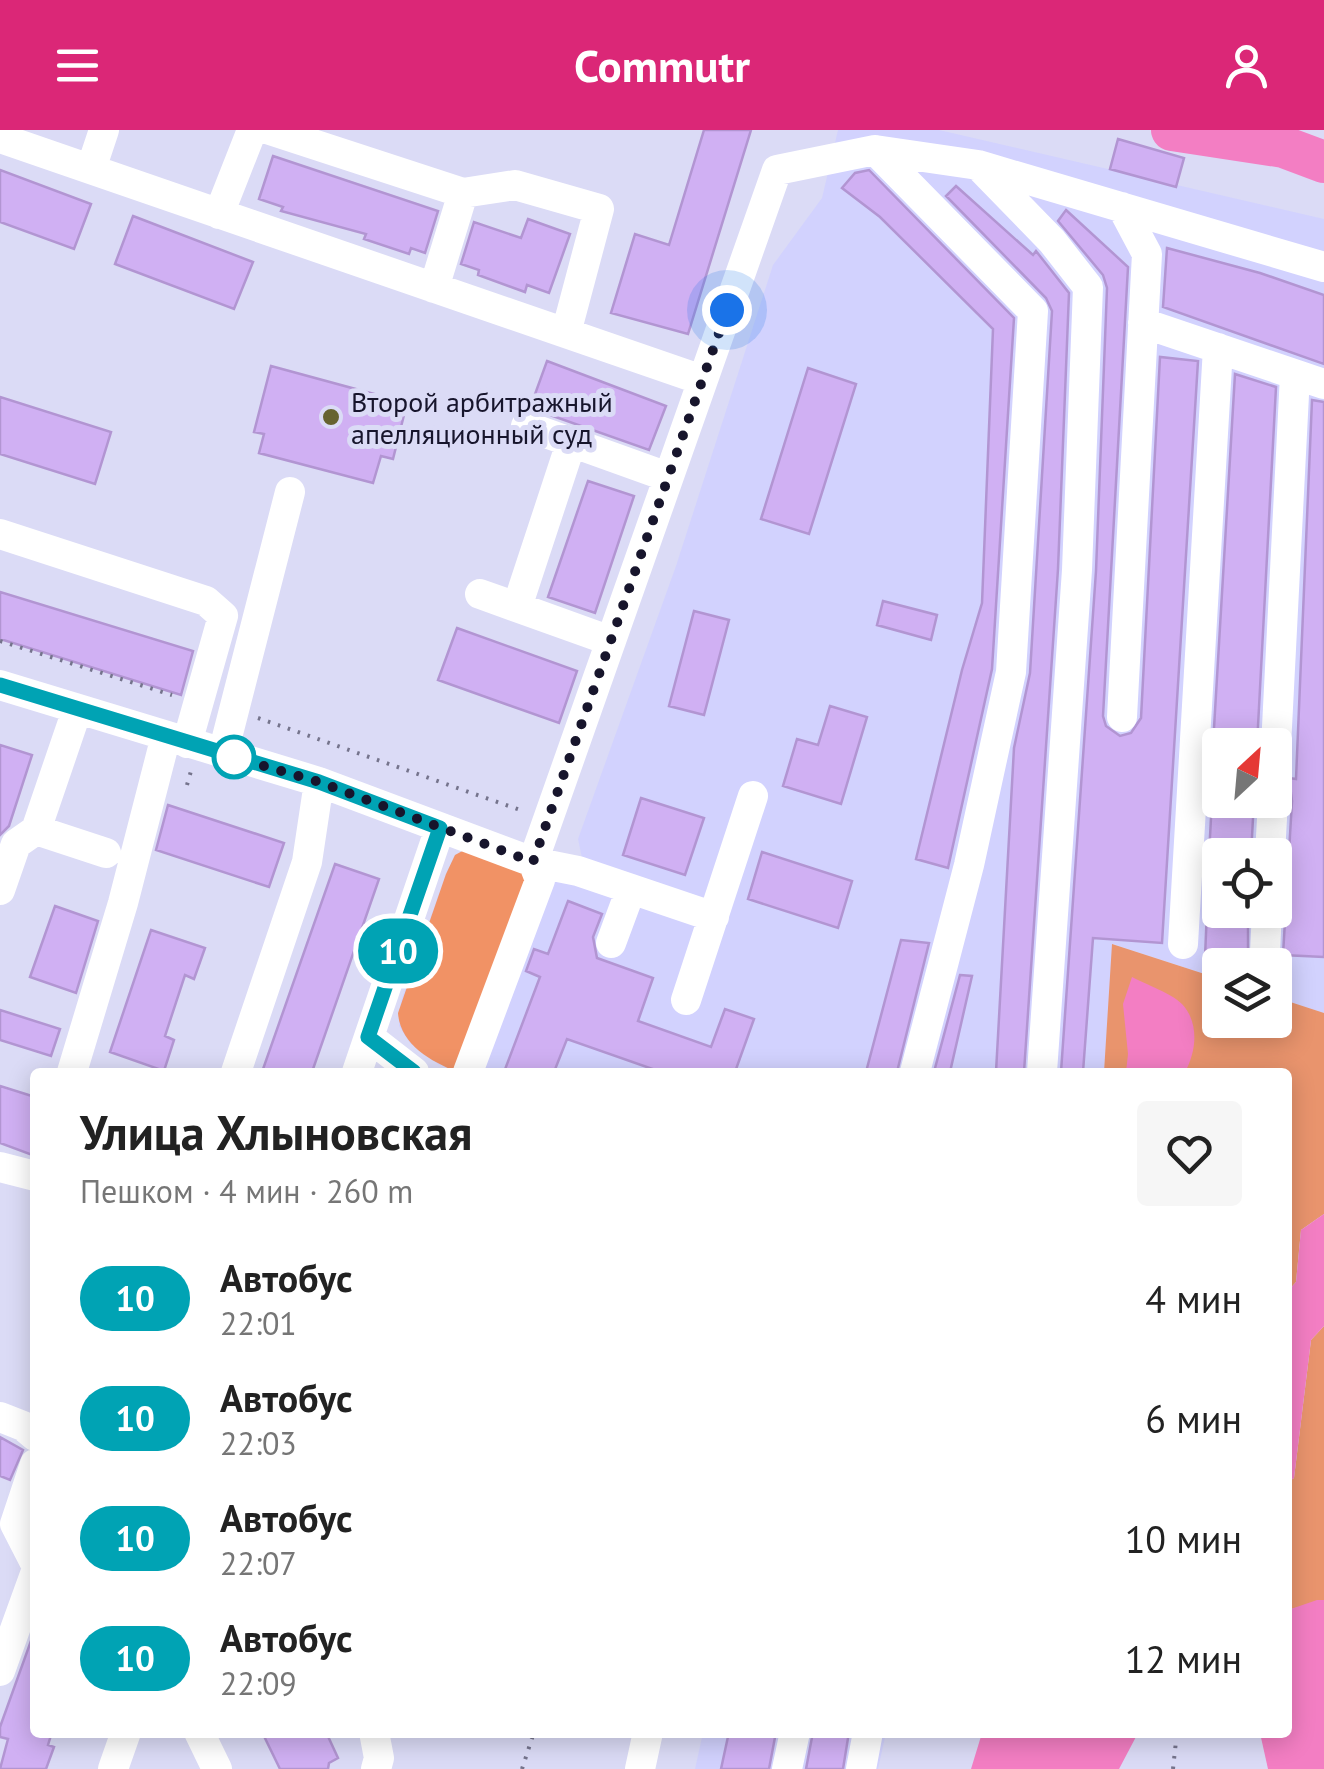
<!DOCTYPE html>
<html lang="ru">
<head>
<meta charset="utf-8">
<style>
	:root { --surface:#fff; --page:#f6f6f6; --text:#222; --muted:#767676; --accent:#db2777 }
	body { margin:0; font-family:"PT Sans",sans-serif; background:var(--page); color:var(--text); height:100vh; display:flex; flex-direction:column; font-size:38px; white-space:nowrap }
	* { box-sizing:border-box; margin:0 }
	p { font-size:32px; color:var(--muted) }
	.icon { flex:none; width:55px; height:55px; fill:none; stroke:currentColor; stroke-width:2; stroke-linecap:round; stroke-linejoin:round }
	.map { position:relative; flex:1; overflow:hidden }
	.panel { position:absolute; left:30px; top:938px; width:1262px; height:670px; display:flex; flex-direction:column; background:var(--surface); border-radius:10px; box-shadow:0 5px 25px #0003 }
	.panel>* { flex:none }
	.badge { padding:0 20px; border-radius:32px; font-size:35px; line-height:65px }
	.needle { width:65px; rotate:26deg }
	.tools { position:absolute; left:1202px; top:598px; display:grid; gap:20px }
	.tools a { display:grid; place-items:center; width:90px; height:90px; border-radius:10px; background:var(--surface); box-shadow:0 5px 25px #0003; font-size:50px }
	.you { position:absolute; width:50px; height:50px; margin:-25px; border:8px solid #fff; border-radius:50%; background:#1a73e8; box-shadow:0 0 0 15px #1a73e833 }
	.map>.badge { position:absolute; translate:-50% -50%; box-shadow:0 0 0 5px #fff }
	.round { display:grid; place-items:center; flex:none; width:105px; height:105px; border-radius:10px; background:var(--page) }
	.head { display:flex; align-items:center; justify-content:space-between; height:170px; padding:0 50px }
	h1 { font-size:48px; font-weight:800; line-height:75px }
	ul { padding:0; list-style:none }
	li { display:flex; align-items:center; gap:30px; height:120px; padding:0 50px }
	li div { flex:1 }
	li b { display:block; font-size:38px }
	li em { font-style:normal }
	li .badge { min-width:110px; font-weight:700; text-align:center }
	header { display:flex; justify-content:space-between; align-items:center; height:130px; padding:0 50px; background:var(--accent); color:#fff; font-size:45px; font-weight:800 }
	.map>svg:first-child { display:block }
	.built { fill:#d2d2fe; fill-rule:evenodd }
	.green { fill:#e9946d }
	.forest { fill:#f19265 }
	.water { fill:#f37ec3 }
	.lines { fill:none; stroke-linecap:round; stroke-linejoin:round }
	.river { stroke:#f37ec3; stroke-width:42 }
	.building { fill:#d0b0f3; stroke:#b295d2; stroke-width:2.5 }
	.path { stroke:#75748c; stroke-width:4; stroke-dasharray:2.5 8; stroke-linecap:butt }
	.minor { stroke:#fff; stroke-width:30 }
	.line-casing { stroke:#fff; stroke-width:22 }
	.line { stroke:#00a3b4; stroke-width:15 }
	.walk { stroke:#17152c; stroke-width:10; stroke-dasharray:0 18 }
	.poi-dot { fill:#666330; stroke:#dbdbf6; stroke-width:4 }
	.stop-dot { fill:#fff; stroke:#00a3b4; stroke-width:5 }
	.labels { text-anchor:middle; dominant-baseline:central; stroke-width:10; stroke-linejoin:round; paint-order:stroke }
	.poi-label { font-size:28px; fill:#17152c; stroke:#dbdbf6; text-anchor:start }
</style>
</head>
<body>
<header><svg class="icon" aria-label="menu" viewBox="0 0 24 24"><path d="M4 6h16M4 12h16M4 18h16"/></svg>Commutr<svg class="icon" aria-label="person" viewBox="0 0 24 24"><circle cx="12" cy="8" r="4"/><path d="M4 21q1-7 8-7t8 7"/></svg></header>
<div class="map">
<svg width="1324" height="1639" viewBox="0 0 1324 1639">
	<rect width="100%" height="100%" fill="#dbdbf6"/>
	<path class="built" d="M 838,0 L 939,0 L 1324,89 L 1324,883 L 1275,867 L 1275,835 L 1220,835 L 1220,849 L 1113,814 L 1104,942 L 457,942 L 438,934 L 410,913 L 399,896 L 401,871 L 446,744 L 455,725 L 582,728 L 578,709 L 676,436 L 773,135 L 822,68 ZM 1220,615 L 1275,615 L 1275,670 L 1220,670 ZM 1220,725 L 1275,725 L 1275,780 L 1220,780 Z
		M 703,1603 L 886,1603 L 878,1639 L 695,1639 Z"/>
	<path class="green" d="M 1112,814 L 1220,849 L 1220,890 L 1275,890 L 1275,867 L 1324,883 L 1324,1084 L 1301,1100 L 1296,1152 L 1288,1161 L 1288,942 L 1104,942 Z
		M 1324,1196 L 1324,1470 L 1288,1480 L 1288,1352 L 1294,1348 L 1311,1210 Z"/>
	<path class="forest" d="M 466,719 L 533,741 L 457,942 C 430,931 400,914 398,883 L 446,744 L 455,725 Z"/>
	<path class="water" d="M 1132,847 C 1147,855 1171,863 1182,874 C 1200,893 1196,923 1185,942 L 1126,942 L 1128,924 L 1123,874 Z
		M 1324,1084 L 1324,1196 L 1311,1210 L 1294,1348 L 1288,1352 L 1288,1161 L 1296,1152 L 1301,1100 Z
		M 1317,1470 L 1324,1470 L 1324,1639 L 1268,1639 L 1260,1603 L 1288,1602 L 1288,1480 Z
		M 982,1603 L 982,1602 L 1138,1603 L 1119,1639 L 971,1639 Z"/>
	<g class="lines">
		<path class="river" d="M 1172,0 L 1284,17 L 1324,32"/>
	</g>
	<path class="building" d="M 704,0 L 751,0 L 688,204 L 611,183 L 635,104 L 669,115 Z
		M 1118,9 L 1184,28 L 1176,57 L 1110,39 Z
		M 273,26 L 438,81 L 425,123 L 411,118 L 409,124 L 364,109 L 366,104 L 281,81 L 283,77 L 259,69 Z
		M 0,40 L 91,74 L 74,119 L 0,92 Z
		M 869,40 L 1014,188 L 992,539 L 948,738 L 916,729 L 962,540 L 982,473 L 993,199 L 880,87 L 842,58 L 855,43 Z
		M 956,56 L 1033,125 L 1036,121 L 1069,163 L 1058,439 L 1024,942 L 996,942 L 1014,618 L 1030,543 L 1052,181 L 1046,168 L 946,66 Z
		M 1066,80 L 1128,137 L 1103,586 L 1106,596 L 1120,606 L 1131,603 L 1141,588 L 1160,227 L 1198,231 L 1162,813 L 1093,808 L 1083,942 L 1061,942 L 1096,441 L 1107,158 L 1103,145 L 1058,91 Z
		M 133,86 L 253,132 L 234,179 L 115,134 Z
		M 528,89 L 570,104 L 549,163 L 527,155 L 525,162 L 478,145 L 479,140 L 461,134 L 474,92 L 521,108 Z
		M 1167,118 L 1260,143 L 1324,165 L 1324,234 L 1163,177 Z
		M 547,231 L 666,276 L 649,320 L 530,278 Z
		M 271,236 L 407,273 L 393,329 L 381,326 L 373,353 L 259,323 L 264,304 L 254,302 Z
		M 808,238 L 856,254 L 809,404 L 761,389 Z
		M 1235,244 L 1276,257 L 1257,615 L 1213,615 Z
		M 0,267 L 111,302 L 95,354 L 0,324 Z
		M 1312,270 L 1324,272 L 1324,827 L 1283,825 L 1292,671 L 1289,648 L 1296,649 Z
		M 588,351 L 634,366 L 595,483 L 548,467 Z
		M 0,462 L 193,521 L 181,565 L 0,509 Z
		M 883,471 L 937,485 L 931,510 L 877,495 Z
		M 694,481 L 729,490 L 704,585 L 669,576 Z
		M 457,498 L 577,541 L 559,593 L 438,550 Z
		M 830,576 L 867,587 L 841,674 L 783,656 L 797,609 L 818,615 Z
		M 0,615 L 32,625 L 9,696 L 0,705 Z
		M 641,668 L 704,688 L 685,745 L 623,725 Z
		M 1212,670 L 1254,670 L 1251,725 L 1209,725 Z
		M 168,675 L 284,713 L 269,757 L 156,720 Z
		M 762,722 L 852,751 L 838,798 L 748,769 Z
		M 335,734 L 379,749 L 312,942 L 262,942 Z
		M 568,771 L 602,784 L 593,807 L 597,828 L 653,848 L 638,891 L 711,917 L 725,879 L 754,889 L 735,942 L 661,942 L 567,909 L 554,942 L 504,942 L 540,847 L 526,841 L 534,819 L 548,824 Z
		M 55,776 L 98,791 L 76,863 L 30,847 Z
		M 1207,780 L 1248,780 L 1248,829 L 1205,827 Z
		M 151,800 L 205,818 L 194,849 L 185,845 L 165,906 L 174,910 L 164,941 L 110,922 Z
		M 901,810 L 929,813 L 897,942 L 866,942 Z
		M 960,845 L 972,846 L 950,942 L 934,942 Z
		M 0,880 L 60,899 L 51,926 L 0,910 Z
		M 0,956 L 35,967 L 35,1026 L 0,1013 Z
		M 0,1307 L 23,1320 L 10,1350 L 0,1346 Z
		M 32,1508 L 35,1509 L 35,1602 L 52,1602 L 48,1615 L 54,1617 L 46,1639 L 0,1639 L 8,1609 L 0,1607 L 0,1597 Z
		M 262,1602 L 326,1602 L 338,1628 L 329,1633 L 328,1639 L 280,1639 Z
		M 729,1602 L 776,1602 L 769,1639 L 721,1639 Z
		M 813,1602 L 849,1602 L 843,1639 L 806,1639 Z"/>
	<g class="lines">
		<path class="path" d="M 0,511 L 172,565
			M 258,588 L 523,681
			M 187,655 L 191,641
			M 522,1639 L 534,1602
			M 1173,1639 L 1177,1602"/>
		<path class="minor" d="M 270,0 L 463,63 L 515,55 L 599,79 L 566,203
			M 0,8 L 702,250
			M 875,20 L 1033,181 L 1011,542 L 969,735 L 915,942
			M 981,38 L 1052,111 L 1088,157 L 1077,440 L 1042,942
			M 91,39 L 104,0
			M 219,84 L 252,0
			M 434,158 L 463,63
			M 1143,193 L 1324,254
			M 526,296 L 668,347
			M 0,404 L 206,471 L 223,486 L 187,613
			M 480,464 L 611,511
			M 517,477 L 571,313
			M 0,555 L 319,652 L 533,732 L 777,40 L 875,20 L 978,35 L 1324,137
			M 1122,587 L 1147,124 L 1122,77
			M 223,623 L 290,362
			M 1275,636 L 1295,245
			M 36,700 L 106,723
			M 1270,725 L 1273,670
			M 533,732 L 578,741 L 714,787
			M 0,760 L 16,714 L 36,700 L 77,580
			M 611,813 L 631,759
			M 1183,814 L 1218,218
			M 1265,823 L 1267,780
			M 686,870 L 753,666
			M 369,907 L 414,942
			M 72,942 L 123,773 L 166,606
			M 236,942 L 307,732 L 319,652
			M 357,942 L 440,698
			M 468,942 L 540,750 L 533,732
			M 0,1037 L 35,1046
			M 0,1287 L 23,1296 L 35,1306
			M 35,1334 L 15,1394 L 35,1433
			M 0,1541 L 35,1444
			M 199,1602 L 217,1639
			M 374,1602 L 379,1628 L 376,1639
			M 113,1639 L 126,1602
			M 640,1639 L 648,1602
			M 787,1639 L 795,1602
			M 861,1639 L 868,1602"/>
	</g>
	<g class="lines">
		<defs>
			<path id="line" d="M 0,555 L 319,652 L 440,698 L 368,907 L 414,942"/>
		</defs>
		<use href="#line" class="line-casing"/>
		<use href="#line" class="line"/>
		<path class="walk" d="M 234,627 L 223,624 L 319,652 L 533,732 L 727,180"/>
	</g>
	<circle class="poi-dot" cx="331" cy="287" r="10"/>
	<circle class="stop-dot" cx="234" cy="627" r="20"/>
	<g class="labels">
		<g class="poi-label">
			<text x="351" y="271">Второй арбитражный<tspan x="351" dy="32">апелляционный суд</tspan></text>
		</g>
	</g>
</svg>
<div class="tools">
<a><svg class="needle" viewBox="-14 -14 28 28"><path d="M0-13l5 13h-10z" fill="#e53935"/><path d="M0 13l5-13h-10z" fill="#767676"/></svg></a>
<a><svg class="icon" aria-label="locate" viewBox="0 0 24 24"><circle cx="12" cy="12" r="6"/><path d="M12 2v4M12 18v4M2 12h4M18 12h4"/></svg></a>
<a><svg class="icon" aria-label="layers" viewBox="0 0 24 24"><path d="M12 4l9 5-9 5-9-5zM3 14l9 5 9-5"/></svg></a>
</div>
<div class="you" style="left:727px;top:180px"></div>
<b class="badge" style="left:398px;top:821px;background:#00a3b4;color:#fff">10</b>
<section class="panel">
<div class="head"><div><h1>Улица Хлыновская</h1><p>Пешком · 4 мин · 260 m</p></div><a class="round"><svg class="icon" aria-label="heart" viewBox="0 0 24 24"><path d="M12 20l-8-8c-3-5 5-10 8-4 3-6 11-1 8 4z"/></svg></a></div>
<ul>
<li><span class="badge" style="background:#00a3b4;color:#fff">10</span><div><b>Автобус</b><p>22:01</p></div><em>4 мин</em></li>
<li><span class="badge" style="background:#00a3b4;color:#fff">10</span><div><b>Автобус</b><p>22:03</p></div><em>6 мин</em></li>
<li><span class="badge" style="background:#00a3b4;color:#fff">10</span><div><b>Автобус</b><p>22:07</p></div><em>10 мин</em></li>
<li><span class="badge" style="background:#00a3b4;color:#fff">10</span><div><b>Автобус</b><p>22:09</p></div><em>12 мин</em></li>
</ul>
</section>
</div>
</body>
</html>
